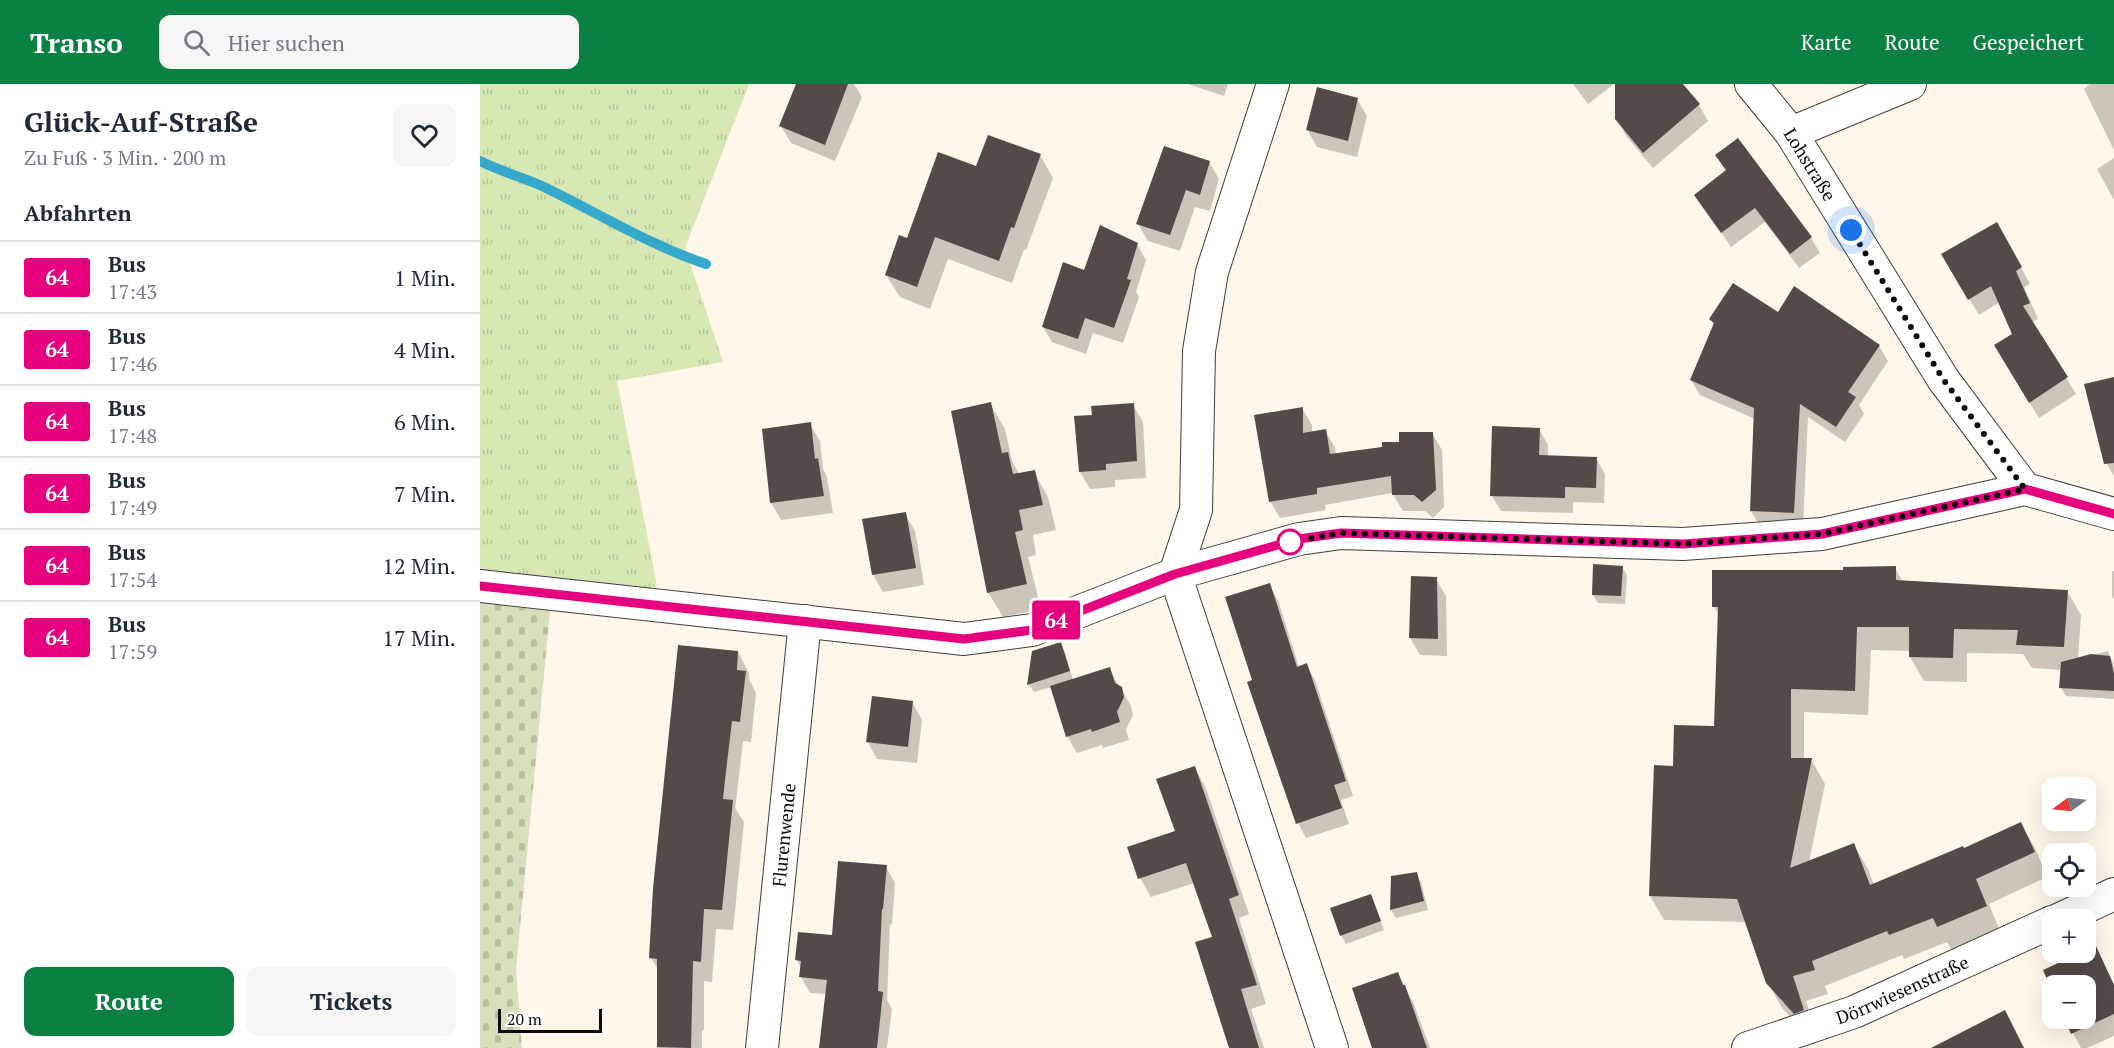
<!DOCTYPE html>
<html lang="de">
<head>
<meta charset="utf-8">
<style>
	:root { --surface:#fff; --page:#f6f6f7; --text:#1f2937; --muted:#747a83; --line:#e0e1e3; --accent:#0b8043 }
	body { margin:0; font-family:"PT Serif",serif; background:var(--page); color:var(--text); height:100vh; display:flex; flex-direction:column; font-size:22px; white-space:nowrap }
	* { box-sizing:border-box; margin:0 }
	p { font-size:20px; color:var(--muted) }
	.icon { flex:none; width:33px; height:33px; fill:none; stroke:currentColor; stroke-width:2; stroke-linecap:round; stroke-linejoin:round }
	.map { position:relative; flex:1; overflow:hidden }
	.details { display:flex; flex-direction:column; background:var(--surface); width:480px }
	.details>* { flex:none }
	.badge { padding:0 12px; border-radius:4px; font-size:21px; line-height:39px }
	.needle { width:39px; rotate:255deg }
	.controls { position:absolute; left:1562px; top:693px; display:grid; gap:12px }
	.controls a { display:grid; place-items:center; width:54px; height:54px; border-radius:12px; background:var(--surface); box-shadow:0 6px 24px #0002; font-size:30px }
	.scale { position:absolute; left:18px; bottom:15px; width:104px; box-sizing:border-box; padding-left:6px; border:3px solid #0b0b0b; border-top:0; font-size:16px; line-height:21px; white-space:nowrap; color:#0b0b0b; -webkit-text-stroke:4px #fff; paint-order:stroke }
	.you { position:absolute; width:30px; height:30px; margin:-15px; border:4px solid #fff; border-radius:50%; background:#1a73e8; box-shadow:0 0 0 9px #1a73e833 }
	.map>.badge { position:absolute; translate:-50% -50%; box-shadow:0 0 0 3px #fff }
	h2 { padding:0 24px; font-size:22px; line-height:54px }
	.round { display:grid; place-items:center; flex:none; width:63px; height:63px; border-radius:12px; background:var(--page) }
	.summary { display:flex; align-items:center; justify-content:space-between; height:102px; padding:0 24px }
	h1 { font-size:28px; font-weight:700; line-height:45px }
	.action { display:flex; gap:12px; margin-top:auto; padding:12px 24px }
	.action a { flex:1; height:69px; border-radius:12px; background:var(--accent); color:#fff; font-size:24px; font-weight:700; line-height:69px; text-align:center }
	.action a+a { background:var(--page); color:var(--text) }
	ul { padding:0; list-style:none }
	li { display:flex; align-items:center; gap:18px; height:72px; padding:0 24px; border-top:2px solid var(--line) }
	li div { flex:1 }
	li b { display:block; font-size:22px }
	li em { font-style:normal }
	li .badge { min-width:66px; font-weight:700; text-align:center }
	header { display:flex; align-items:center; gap:36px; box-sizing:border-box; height:84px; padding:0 30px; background:var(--accent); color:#fff }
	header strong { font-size:28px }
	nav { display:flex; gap:33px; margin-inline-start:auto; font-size:21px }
	.search { width:420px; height:54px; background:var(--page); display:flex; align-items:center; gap:15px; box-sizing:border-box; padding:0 21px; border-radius:12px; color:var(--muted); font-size:22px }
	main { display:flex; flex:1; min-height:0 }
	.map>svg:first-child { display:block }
	.grass { fill:url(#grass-tufts) }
	.cemetery { fill:url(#cemetery-stones) }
	.shadow { fill:#0003 }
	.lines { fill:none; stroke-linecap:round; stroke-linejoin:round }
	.stream { stroke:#36a8cc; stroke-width:10 }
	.building { fill:#544b48 }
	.street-casing { stroke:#3e3e3e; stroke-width:34 }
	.street { stroke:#fff; stroke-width:32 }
	.line-casing { stroke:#fff; stroke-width:14 }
	.line { stroke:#e6007e; stroke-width:9 }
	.walk { stroke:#0b0b0b; stroke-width:6; stroke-dasharray:0 10.8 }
	.stop-dot { fill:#fff; stroke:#e6007e; stroke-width:3 }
	.labels { text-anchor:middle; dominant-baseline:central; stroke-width:6; stroke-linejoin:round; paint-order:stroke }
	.street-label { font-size:18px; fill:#0b0b0b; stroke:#fff }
</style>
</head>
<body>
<header>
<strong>Transo</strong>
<div class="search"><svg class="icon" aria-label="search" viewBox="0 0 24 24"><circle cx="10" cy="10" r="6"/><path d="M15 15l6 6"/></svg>Hier suchen</div>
<nav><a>Karte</a><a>Route</a><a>Gespeichert</a></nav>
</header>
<main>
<section class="details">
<div class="summary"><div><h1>Glück-Auf-Straße</h1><p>Zu Fuß · 3 Min. · 200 m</p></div><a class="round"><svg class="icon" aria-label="heart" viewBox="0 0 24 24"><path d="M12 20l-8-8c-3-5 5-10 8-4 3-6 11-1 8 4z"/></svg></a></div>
<h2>Abfahrten</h2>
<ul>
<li><span class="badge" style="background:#e6007e;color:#fff">64</span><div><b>Bus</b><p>17:43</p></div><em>1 Min.</em></li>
<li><span class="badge" style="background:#e6007e;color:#fff">64</span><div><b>Bus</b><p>17:46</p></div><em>4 Min.</em></li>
<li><span class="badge" style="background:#e6007e;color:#fff">64</span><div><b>Bus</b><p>17:48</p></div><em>6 Min.</em></li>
<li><span class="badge" style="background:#e6007e;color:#fff">64</span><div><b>Bus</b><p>17:49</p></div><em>7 Min.</em></li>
<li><span class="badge" style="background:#e6007e;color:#fff">64</span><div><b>Bus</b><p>17:54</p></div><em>12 Min.</em></li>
<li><span class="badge" style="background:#e6007e;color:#fff">64</span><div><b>Bus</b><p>17:59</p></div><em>17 Min.</em></li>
</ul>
<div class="action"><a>Route</a><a>Tickets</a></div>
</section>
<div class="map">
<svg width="1634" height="964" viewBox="0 0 1634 964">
	<defs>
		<pattern id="grass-tufts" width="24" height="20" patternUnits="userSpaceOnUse" patternTransform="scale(1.5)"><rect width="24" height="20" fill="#d7e8b4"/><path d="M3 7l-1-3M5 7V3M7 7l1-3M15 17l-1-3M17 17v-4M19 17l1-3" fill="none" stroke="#b7c699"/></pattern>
		<pattern id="cemetery-stones" width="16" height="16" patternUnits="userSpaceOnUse" patternTransform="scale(1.5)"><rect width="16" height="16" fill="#d9dfbc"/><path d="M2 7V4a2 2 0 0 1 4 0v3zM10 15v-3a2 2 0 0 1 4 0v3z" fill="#b9bea0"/></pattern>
	</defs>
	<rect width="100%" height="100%" fill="#fff7ea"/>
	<path class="grass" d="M 0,0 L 269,0 L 205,164 L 243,278 L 137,297 L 177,502 L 70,527 L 0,519 Z"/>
	<path class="cemetery" d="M 0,519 L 70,527 L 36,885 L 42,964 L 0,964 Z"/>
	<path class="shadow" d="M 318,0 L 374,0 L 382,13 L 355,77 L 311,59 L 301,42 Z
		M 708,0 L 748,0 L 744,12 Z
		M 1093,0 L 1134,0 L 1108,20 Z
		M 1136,0 L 1201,0 L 1219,21 L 1228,37 L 1173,84 L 1146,52 L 1137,35 Z
		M 1610,0 L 1634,0 L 1634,66 L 1604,5 Z
		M 877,15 L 887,32 L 877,73 L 837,63 L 827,45 Z
		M 1258,56 L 1331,154 L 1340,169 L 1319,184 L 1285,138 L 1251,163 L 1216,111 L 1246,87 L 1237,72 Z
		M 560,71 L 573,94 L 546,166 L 544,165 L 532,199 L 468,175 L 450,225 L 420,213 L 406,191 L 497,84 Z
		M 1634,74 L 1634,116 L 1617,85 Z
		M 729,78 L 739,95 L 730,127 L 715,123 L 700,167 L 668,157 L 658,140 Z
		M 1517,140 L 1550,200 L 1544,203 L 1558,235 L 1552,238 L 1596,310 L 1559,334 L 1525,278 L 1534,250 L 1520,218 L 1499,231 L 1463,171 Z
		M 657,160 L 666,176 L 656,208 L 659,213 L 643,259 L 613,249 L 606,270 L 572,258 L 563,243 L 605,188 Z
		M 1298,230 L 1399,262 L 1408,277 L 1379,321 L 1384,330 L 1365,358 L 1328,333 L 1323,444 L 1280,442 L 1271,427 L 1275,335 L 1220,311 L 1211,296 L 1235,242 L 1231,235 Z
		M 1634,294 L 1634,392 L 1624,375 Z
		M 510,320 L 525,345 L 532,377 L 539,390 L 554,388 L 568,413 L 576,446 L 553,451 L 556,471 L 548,473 L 561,525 L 523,533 L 508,508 Z
		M 653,321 L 663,338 L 666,394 L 635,396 L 635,403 L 610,405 L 600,388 L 613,332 Z
		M 822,324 L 832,341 L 832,349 L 845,347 L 855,363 L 856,371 L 903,364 L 952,349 L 962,366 L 964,423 L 953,434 L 945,427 L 923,427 L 912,409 L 845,421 L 846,426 L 800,434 L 790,417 Z
		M 330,340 L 340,357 L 343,385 L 347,393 L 353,429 L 301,436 L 291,419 Z
		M 1059,345 L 1068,361 L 1068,373 L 1116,374 L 1125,390 L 1124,419 L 1093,418 L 1093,429 L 1021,427 L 1012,412 Z
		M 425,430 L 435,447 L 444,501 L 403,508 L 393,491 L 384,437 Z
		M 1142,483 L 1147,491 L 1145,520 L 1118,519 L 1113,511 Z
		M 1415,484 L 1423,498 L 1587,507 L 1601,531 L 1598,575 L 1628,567 L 1634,581 L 1634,615 L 1586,612 L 1581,604 L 1582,586 L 1552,584 L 1543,570 L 1487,569 L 1487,598 L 1444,597 L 1430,573 L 1430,567 L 1391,566 L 1388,631 L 1324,628 L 1324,675 L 1331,675 L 1345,700 L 1329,778 L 1374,761 L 1388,785 L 1394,801 L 1483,766 L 1541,740 L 1555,764 L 1567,793 L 1509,820 L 1520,847 L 1472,867 L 1467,858 L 1424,875 L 1422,871 L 1345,902 L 1348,910 L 1326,917 L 1337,950 L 1329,953 L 1302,924 L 1288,899 L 1267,838 L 1184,836 L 1170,812 L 1194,683 L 1235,643 L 1239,531 L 1234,522 L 1365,488 Z
		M 1632,487 L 1634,487 L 1634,516 L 1632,512 Z
		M 933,494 L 956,495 L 966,512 L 967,572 L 940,571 L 930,554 Z
		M 789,501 L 798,516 L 819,583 L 826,581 L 835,596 L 873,712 L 861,716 L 869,740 L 826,754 L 818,739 L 774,597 Z
		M 580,560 L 585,568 L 593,596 L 629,585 L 651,622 L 653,631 L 646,646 L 649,656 L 623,664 L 622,661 L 597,669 L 587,652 L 572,603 L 554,608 L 549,601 L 553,568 Z
		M 258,568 L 269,589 L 269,595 L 276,609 L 271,658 L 263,657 L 256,718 L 255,724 L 264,738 L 253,846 L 236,845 L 232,898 L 224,897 L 224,946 L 222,946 L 222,964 L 176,964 L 179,963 L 179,887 L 171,874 Z
		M 432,618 L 442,636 L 437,679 L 397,675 L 387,657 Z
		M 714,683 L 725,702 L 769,830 L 759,834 L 786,920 L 771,925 L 784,964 L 750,964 L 734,853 L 714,799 L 671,813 L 660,794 L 697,748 Z
		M 406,783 L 415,799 L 412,841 L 410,840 L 407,916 L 412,925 L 407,964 L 340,964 L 347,910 L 330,909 L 321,893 L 321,884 L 317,876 L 353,852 Z
		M 936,789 L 941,798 L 948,826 L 916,834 L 911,826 L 913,794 Z
		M 890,811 L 904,846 L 866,860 L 861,851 Z
		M 1616,864 L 1634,901 L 1634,952 L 1607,964 L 1601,964 L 1593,949 L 1605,934 L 1605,902 L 1572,902 L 1572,903 L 1565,887 Z
		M 918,890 L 934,920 L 950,964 L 894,964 Z"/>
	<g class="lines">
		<path class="stream" d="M 0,77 C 21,88 43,93 64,103 C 118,129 169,161 226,180"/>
	</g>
	<path class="building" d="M 316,0 L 368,0 L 345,61 L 299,42 Z
		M 1135,0 L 1203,0 L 1220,20 L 1163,69 L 1135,35 Z
		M 837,3 L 878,14 L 868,57 L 826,46 Z
		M 508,51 L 561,70 L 534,144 L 531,143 L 519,177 L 455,153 L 437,203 L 405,191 L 419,151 L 427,154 L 458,68 L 496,82 Z
		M 1258,54 L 1332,153 L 1310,170 L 1275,124 L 1241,149 L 1214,111 L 1246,86 L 1235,71 Z
		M 684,62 L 730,77 L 720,111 L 706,106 L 690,151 L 656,140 Z
		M 1517,138 L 1542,183 L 1536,187 L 1550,219 L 1543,222 L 1588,293 L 1549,319 L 1514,261 L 1532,250 L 1511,202 L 1488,216 L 1461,170 Z
		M 620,141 L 658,159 L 647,195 L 651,196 L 634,244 L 605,234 L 598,255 L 562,243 L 583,178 L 604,186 Z
		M 1253,199 L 1298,228 L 1314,202 L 1400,261 L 1368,308 L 1376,313 L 1356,343 L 1320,320 L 1314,429 L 1270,427 L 1274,324 L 1210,296 L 1234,239 L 1229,235 Z
		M 1634,293 L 1634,379 L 1624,380 L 1604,300 Z
		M 511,318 L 522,369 L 528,368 L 533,390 L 555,386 L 563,421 L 539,426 L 543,446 L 535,448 L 547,500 L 507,509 L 471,327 Z
		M 654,319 L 657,377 L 626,380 L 626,386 L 599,388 L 594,332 L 612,331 L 611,322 Z
		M 823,323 L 823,349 L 846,345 L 850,370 L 902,363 L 902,358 L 919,358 L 919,348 L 953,348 L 956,406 L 942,418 L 934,411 L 912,411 L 911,392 L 837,404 L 837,410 L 789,418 L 774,331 Z
		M 331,338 L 335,375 L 338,374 L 344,412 L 290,419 L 282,345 Z
		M 1012,342 L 1060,344 L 1059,371 L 1117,373 L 1116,404 L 1085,403 L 1085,414 L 1010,412 Z
		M 426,428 L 436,484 L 392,491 L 382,435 Z
		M 1113,480 L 1143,482 L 1141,512 L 1112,511 Z
		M 1416,482 L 1416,496 L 1588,506 L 1584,563 L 1536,561 L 1538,546 L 1474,545 L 1473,574 L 1429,573 L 1429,543 L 1377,543 L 1375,607 L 1311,605 L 1311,674 L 1332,674 L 1310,784 L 1374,759 L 1390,801 L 1483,762 L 1484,764 L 1541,738 L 1555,768 L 1496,795 L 1507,822 L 1457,843 L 1453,834 L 1409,851 L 1407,847 L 1332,877 L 1335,886 L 1313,892 L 1324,926 L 1314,930 L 1286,899 L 1257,815 L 1169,812 L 1174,681 L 1193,682 L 1194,641 L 1234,642 L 1238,523 L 1232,523 L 1232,486 L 1363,486 L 1363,483 Z
		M 931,492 L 957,493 L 958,555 L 929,554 Z
		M 790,499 L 817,583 L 827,579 L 866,697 L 854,701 L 862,724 L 816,740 L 767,598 L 772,596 L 745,513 Z
		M 581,558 L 590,587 L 547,601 L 552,567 Z
		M 198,561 L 258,567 L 257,586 L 266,587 L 260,638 L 252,637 L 245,696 L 243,715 L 253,716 L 242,826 L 224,825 L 221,878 L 213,877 L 211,964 L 177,963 L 177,875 L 169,874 L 173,804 Z
		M 1611,570 L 1630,572 L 1634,590 L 1634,607 L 1579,604 L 1581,578 Z
		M 630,583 L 635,599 L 642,603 L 644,613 L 637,628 L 640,638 L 612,648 L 611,645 L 586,653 L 570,602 Z
		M 392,612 L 433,617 L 428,663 L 386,658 Z
		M 715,682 L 759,811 L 749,815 L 777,901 L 761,905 L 779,964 L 749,964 L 715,858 L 732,853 L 706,779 L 658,795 L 647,763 L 695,747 L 676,695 Z
		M 358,777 L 407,781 L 403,825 L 402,825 L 398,907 L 403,908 L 397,964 L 339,964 L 347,896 L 319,893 L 321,877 L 315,876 L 318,848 L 352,851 Z
		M 937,788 L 944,817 L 910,826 L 911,792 Z
		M 891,810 L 901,837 L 860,852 L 850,824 Z
		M 1616,862 L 1634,901 L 1634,930 L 1591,950 L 1584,934 L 1605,934 L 1605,902 L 1572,902 L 1572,907 L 1563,886 Z
		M 918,888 L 923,901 L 925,901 L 947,964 L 892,964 L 872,904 Z
		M 1525,926 L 1544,964 L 1451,964 Z"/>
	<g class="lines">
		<defs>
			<g id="street">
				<path d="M 793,0 L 732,188 L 719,267 L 716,426 L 695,490 L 852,964"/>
				<path id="s1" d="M 1271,0 L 1311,49 L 1463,295 L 1545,405"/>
				<path d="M 1311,49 L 1430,0"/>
				<path d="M 0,502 L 484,555 L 552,546 L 695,490 L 819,455 L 861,449 L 1203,460 L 1342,450 L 1545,405 L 1634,430"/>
				<path d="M 1578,836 L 1634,810"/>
				<path id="s2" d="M 282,964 L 325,537"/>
				<path id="s3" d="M 1268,964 L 1374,928 L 1572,838"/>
			</g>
		</defs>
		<use href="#street" class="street-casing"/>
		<use href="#street" class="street"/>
	</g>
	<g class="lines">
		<defs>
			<path id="line" d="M 0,502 L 484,555 L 552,546 L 695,490 L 819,455 L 861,449 L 1203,460 L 1342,450 L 1545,405 L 1634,430"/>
		</defs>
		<use href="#line" class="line-casing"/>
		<use href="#line" class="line"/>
		<path class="walk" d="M 810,458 L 861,449 L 1203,460 L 1342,450 L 1545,405 L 1463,295 L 1371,146"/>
	</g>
	<circle class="stop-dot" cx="810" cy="458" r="12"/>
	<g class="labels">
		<g class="street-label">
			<text stroke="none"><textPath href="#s1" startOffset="100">Lohstraße</textPath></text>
			<text stroke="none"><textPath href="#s2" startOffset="214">Flurenwende</textPath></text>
			<text stroke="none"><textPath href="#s3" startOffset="165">Dörrwiesenstraße</textPath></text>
		</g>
	</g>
</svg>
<div class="controls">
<a><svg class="needle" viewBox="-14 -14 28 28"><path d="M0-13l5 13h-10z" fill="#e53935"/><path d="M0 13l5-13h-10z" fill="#747a83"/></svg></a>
<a><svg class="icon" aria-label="locate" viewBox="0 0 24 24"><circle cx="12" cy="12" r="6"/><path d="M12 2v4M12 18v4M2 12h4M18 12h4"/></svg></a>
<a>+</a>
<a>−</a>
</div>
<div class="scale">20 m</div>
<div class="you" style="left:1371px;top:146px"></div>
<b class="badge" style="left:576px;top:536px;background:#e6007e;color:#fff">64</b>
</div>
</main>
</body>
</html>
